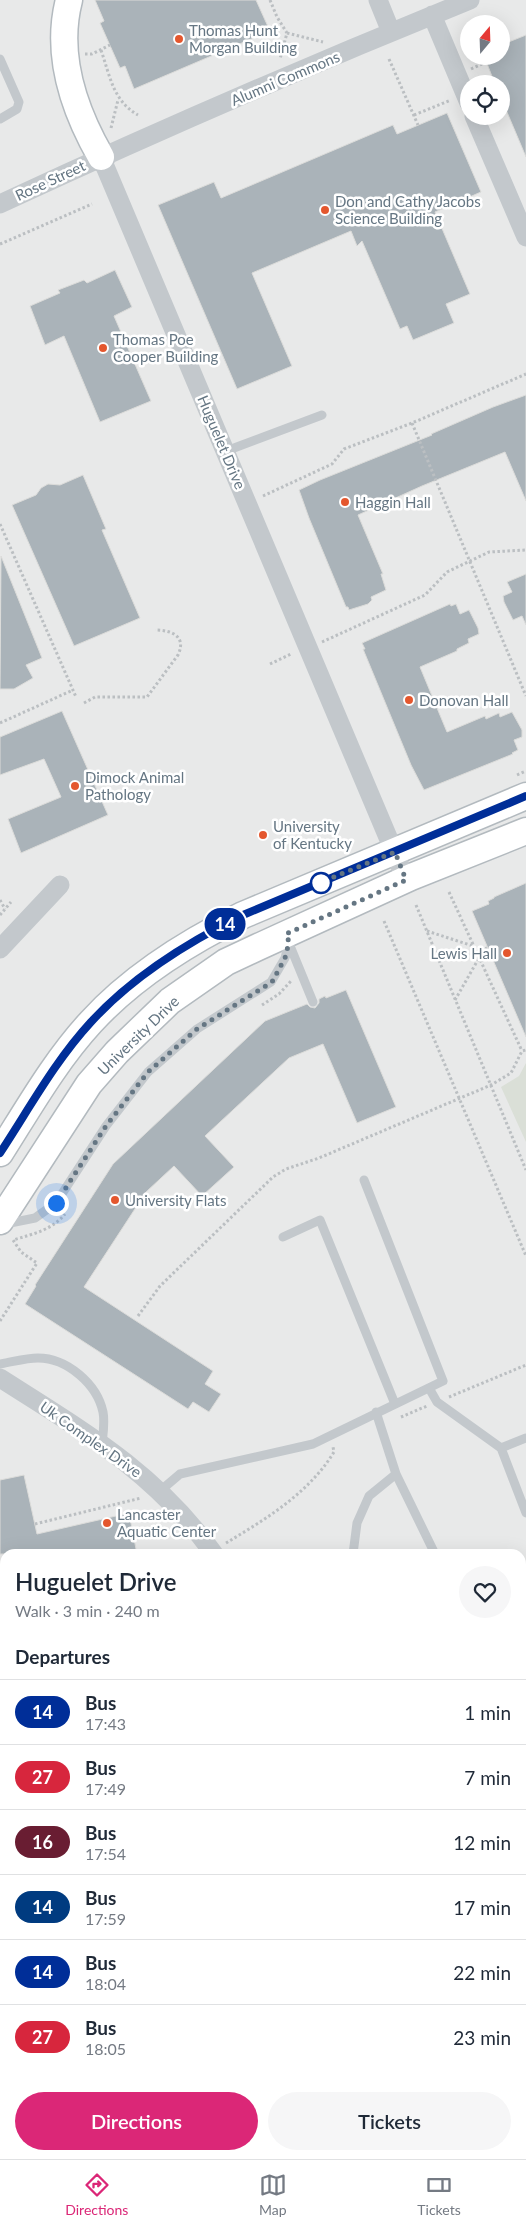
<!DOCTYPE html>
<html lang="en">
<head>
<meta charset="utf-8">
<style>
	:root { --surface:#fff; --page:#f6f6f7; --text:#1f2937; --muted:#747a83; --line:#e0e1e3; --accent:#db2777 }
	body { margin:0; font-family:Lato,sans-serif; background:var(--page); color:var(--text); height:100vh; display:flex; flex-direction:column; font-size:19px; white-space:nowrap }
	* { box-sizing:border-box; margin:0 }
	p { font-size:16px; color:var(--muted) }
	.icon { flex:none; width:28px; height:28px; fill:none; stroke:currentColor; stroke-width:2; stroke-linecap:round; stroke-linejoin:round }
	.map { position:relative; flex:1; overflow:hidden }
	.sheet { position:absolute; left:0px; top:1549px; width:526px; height:611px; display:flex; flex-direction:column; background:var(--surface); border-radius:15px 15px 0 0; box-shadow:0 5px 20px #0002 }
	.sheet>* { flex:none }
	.badge { padding:0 10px; border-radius:16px; font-size:18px; line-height:32px }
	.needle { width:32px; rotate:19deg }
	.fabs { position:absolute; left:460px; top:15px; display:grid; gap:10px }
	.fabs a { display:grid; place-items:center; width:50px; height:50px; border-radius:50%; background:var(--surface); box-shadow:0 5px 20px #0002; font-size:25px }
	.you { position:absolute; width:25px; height:25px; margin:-12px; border:4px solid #fff; border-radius:50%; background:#1a73e8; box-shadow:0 0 0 8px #1a73e833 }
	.map>.badge { position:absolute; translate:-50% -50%; box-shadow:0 0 0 2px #fff }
	h2 { padding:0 15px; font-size:19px; line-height:45px }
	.round { display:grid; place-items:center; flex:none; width:52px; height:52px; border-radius:26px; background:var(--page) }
	.overview { display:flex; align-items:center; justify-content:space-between; height:85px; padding:0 15px }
	h1 { font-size:24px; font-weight:600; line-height:38px }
	.cta { display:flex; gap:10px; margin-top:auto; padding:10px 15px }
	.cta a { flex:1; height:58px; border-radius:30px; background:var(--accent); color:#fff; font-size:20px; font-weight:600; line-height:58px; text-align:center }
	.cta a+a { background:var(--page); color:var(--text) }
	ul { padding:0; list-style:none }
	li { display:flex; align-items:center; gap:15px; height:65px; padding:0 15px; border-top:1px solid var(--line) }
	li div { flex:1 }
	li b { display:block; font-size:19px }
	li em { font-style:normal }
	li .badge { min-width:55px; font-weight:700; text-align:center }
	.tabs { display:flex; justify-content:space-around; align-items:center; height:70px; border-top:1px solid var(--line); background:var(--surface); font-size:14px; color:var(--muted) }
	.tabs a { display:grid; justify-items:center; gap:2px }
	.tabs .selected { color:var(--accent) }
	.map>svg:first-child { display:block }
	.built { fill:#e8e9e9; fill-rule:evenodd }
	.green { fill:#dadfd7 }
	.building { fill:#aab3b9; stroke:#dcdcda }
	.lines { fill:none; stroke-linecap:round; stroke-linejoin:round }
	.secondary-casing { stroke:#b3babf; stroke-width:29 }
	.path { stroke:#bbbfc2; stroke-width:3; stroke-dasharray:2.5 2.5; stroke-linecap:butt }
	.lane { stroke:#c3c8cc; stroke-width:9 }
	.street { stroke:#c3c8cc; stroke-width:19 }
	.secondary { stroke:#fff; stroke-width:26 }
	.line-casing { stroke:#fff; stroke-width:11 }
	.line { stroke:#002e98; stroke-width:8 }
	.walk { stroke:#657683; stroke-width:5; stroke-dasharray:0 9 }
	.poi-dot { fill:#e4572e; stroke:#fff; stroke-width:2 }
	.stop-dot { fill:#fff; stroke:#002e98; stroke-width:2.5 }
	.labels { text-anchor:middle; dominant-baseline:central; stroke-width:5; stroke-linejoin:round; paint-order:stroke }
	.poi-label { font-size:15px; fill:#657683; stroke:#fff; text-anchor:start }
	.street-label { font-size:15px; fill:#657683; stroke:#fff }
</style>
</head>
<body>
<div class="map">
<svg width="526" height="2159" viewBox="0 0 526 2159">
	<rect width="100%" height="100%" fill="#fafaf8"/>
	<path class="built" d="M 0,0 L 526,0 L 526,2159 L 0,2159 ZM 469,24 L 501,24 L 501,56 L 469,56 ZM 469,84 L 501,84 L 501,116 L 469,116 ZM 5,1554 L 521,1554 L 521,2155 L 5,2155 Z"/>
	<path class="green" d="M 526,1063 L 526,1142 L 501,1087 L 519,1076 Z
		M 21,2155 L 115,2155 L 112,2159 L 18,2159 Z"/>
	<path class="building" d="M 95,0 L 256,0 L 270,31 L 134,89 L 125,66 L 120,68 L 100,23 L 104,21 Z
		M 526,35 L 526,157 L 501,98 L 501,84 L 495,84 L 484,56 L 501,56 L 501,45 Z
		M 447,113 L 481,192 L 435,212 L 470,294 L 446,304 L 454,323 L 413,340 L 407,326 L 400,329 L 362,241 L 357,246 L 351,231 L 252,273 L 292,366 L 237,389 L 158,205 L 214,182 L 221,198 L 393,125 L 397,134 Z
		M 115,270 L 132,307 L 114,316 L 151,401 L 100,422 L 64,336 L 45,345 L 30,306 L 60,293 L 58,290 L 84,280 L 87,283 Z
		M 526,395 L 526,501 L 505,452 L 422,486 L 358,515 L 383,574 L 381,574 L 386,590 L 371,597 L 372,600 L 368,604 L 349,610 L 348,607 L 346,607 L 309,518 L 299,490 L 320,480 L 432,435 L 431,434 L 493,407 Z
		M 83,475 L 106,529 L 102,530 L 140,618 L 74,646 L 12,505 L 36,495 L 41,488 L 48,484 L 60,485 Z
		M 1,556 L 42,658 L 26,665 L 33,678 L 14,689 L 0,689 Z
		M 526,574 L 526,625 L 522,616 L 513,620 L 504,602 L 503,596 L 512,592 L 507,582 Z
		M 450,604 L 451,606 L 456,604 L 460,614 L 469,610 L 478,628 L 479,634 L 468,639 L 469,643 L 457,649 L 457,651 L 420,667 L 447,732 L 485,716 L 486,719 L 499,713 L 500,717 L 512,712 L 522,730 L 522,737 L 514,740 L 518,750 L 512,753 L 513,754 L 424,790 L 411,765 L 363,649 L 365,649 L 362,643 Z
		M 62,711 L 108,815 L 21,853 L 8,819 L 61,797 L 44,759 L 0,775 L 0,737 Z
		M 526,883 L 526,1037 L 472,911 L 489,904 L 488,901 L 494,898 L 494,897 Z
		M 346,990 L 396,1107 L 357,1123 L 323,1044 L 289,1058 L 205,1136 L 234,1167 L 202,1196 L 174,1166 L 146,1192 L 84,1287 L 213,1371 L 205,1384 L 221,1394 L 209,1412 L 193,1402 L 188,1409 L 25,1304 L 36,1286 L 35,1285 L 113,1164 L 265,1021 L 307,1004 L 310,1007 L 315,1008 L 319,1003 L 319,999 L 325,996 L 326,998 Z
		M 24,1475 L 37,1534 L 129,1513 L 137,1554 L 0,1554 L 0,1480 Z"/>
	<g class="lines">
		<defs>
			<path id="secondary" d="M 69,0 C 55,54 74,110 101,157
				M 0,1153 C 28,1109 55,1061 91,1022 C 133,976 188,942 243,915 L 526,796
				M 0,1221 L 89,1084 L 117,1052 L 170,1001 L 226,962 L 258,947 L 411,877 L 526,831"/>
		</defs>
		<use href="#secondary" class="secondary-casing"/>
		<path class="path" d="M 270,0 L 277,17 L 287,33 L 280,59
			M 287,33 L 323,42
			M 101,50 C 110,76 113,101 138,115
			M 85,54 L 92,54 L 110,45
			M 389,59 L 418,125
			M 471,69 L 486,62
			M 414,115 L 451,100
			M 111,128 L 118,100
			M 0,244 L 92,204
			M 412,423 L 526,696
			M 263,496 L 332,464 L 344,449 L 412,423 L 526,374
			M 0,524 L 76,697
			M 322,642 L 425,595 L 447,572 L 470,561 L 489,552 L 526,550
			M 270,664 L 291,654
			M 84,703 L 95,697 L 147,697 L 178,655 C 187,636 171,630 155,630
			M 0,723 L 73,690
			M 517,775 L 526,771
			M 449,892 L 522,1051
			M 0,900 L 5,909
			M 416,905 L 526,1170
			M 0,915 L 11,902
			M 384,921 L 526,1256
			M 427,931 L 473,946
			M 476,952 L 487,948
			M 455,1000 L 479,958
			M 262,1005 L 279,994 L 291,981
			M 138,1316 L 160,1286 L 273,1177 L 286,1169 L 319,1158 L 491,1085 L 511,1073 L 522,1051 L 526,1050
			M 0,1321 L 37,1263 L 21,1252 L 13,1240 C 33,1234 52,1230 65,1214
			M 449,1397 L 526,1365
			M 401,1417 L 427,1406
			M 35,1524 L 141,1498
			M 226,1543 C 266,1519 309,1493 334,1452 L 333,1447
			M 521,1699 L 526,1697
			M 521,1935 L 526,1938
			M 521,1996 L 526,2000
			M 359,2155 L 364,2159
			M 13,2159 L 16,2155
			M 280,2159 L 283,2155"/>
		<path class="lane" d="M 0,59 L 19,102 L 17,109 L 0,119
			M 226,451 L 322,415
			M 288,941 L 313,1002
			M 5,1224 L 35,1218 L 56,1203 L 106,1126 L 148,1072 L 197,1029 L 271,982 L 285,958 L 289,942
			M 283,1237 L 320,1220 L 395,1404
			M 0,1364 C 13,1362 25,1358 38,1358 C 67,1358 97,1384 103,1412 C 105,1422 103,1434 102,1444
			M 429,1388 L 437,1402 L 501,1448
			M 376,1412 L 396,1474 L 435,1554
			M 526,1438 L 501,1448 L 526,1513
			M 160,1491 L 180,1474 L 313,1444 L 443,1381 L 364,1180
			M 353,1554 L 357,1523 L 369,1496 L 396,1474"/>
		<path class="street" d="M 378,0 L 391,32
			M 432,15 L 469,103
			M 474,116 L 526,237
			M 101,157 L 406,880
			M 0,204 C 155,132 312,64 470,0
			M 0,949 L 60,885
			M 0,1378 C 83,1431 155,1472 214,1554
			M 521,1961 L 526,1964"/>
		<use href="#secondary" class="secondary"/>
	</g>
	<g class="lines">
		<defs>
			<path id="line" d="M 0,1153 C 29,1109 55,1061 91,1022 C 133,976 188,942 243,915 L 526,796"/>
		</defs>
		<use href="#line" class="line-casing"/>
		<use href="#line" class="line"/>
		<path class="walk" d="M 56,1203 L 106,1126 L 148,1072 L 197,1029 L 272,982 L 285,958 L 289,942 L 286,934 L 406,880 L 395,852 L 319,883 L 321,883"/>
	</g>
	<g class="poi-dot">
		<circle cx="179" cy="39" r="5"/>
		<circle cx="325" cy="210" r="5"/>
		<circle cx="103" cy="348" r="5"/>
		<circle cx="345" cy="502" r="5"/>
		<circle cx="409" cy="700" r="5"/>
		<circle cx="75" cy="786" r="5"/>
		<circle cx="263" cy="835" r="5"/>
		<circle cx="507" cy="953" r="5"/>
		<circle cx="115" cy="1200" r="5"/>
		<circle cx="107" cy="1523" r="5"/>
	</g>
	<circle class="stop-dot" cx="321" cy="883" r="10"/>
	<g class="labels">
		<g class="poi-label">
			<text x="189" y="30">Thomas Hunt<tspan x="189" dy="17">Morgan Building</tspan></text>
			<text x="335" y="201">Don and Cathy Jacobs<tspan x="335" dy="17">Science Building</tspan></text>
			<text x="113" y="339">Thomas Poe<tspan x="113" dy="17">Cooper Building</tspan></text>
			<text x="355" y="502">Haggin Hall</text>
			<text x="419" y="700">Donovan Hall</text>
			<text x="85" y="777">Dimock Animal<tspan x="85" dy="17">Pathology</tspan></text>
			<text x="273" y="826">University<tspan x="273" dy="17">of Kentucky</tspan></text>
			<text x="497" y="953" text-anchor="end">Lewis Hall</text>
			<text x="125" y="1200">University Flats</text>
			<text x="117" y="1514">Lancaster<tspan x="117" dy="17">Aquatic Center</tspan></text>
		</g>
		<g class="street-label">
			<text transform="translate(285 78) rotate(-23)">Alumni Commons</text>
			<text transform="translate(50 180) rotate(-25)">Rose Street</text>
			<text transform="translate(222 442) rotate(67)">Huguelet Drive</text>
			<text transform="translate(138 1035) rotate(-44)">University Drive</text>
			<text transform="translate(91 1439) rotate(35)">Uk Complex Drive</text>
		</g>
	</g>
</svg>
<div class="fabs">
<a><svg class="needle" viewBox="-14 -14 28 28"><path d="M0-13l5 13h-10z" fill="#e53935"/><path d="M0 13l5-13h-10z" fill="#747a83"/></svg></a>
<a><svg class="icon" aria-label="locate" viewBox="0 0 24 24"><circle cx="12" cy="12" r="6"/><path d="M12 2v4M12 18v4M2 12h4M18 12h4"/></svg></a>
</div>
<div class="you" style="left:56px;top:1203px"></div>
<b class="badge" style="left:225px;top:924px;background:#002e98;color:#fff">14</b>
<section class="sheet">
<div class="overview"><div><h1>Huguelet Drive</h1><p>Walk · 3 min · 240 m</p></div><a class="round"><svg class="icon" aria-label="heart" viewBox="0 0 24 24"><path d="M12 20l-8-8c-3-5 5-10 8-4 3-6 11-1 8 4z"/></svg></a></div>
<h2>Departures</h2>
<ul>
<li><span class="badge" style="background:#002e98;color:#fff">14</span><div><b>Bus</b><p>17:43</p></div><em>1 min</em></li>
<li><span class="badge" style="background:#d7263d;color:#fff">27</span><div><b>Bus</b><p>17:49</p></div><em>7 min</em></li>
<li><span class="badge" style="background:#691d32;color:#fff">16</span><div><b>Bus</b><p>17:54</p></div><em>12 min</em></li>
<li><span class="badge" style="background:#003b80;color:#fff">14</span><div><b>Bus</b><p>17:59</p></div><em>17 min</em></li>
<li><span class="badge" style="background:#002e98;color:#fff">14</span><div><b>Bus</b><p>18:04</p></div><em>22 min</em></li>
<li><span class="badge" style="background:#d7263d;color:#fff">27</span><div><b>Bus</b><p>18:05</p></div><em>23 min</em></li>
</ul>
<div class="cta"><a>Directions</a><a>Tickets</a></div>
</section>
</div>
<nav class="tabs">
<a class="selected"><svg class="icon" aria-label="directions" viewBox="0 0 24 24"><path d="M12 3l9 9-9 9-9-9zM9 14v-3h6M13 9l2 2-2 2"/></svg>Directions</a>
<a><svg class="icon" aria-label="map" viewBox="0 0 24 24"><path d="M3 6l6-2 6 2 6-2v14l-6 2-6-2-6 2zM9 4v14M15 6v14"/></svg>Map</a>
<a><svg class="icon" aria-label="tickets" viewBox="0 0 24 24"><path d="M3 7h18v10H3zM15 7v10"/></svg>Tickets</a>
</nav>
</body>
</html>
